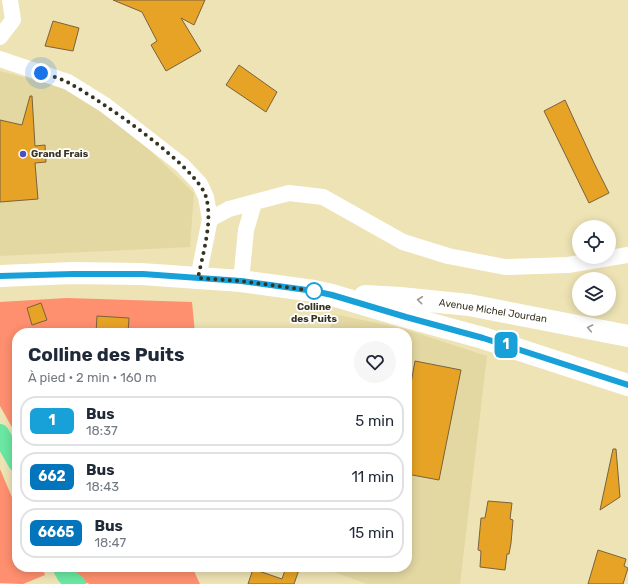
<!DOCTYPE html>
<html lang="fr">
<head>
<meta charset="utf-8">
<style>
	:root { --surface:#fff; --page:#f6f6f7; --text:#1f2937; --muted:#747a83; --line:#e0e1e3 }
	body { margin:0; font-family:Rubik,sans-serif; background:var(--page); color:var(--text); height:100vh; display:flex; flex-direction:column; font-size:15px; white-space:nowrap }
	* { box-sizing:border-box; margin:0 }
	p { font-size:13px; color:var(--muted) }
	.icon { flex:none; width:22px; height:22px; fill:none; stroke:currentColor; stroke-width:2; stroke-linecap:round; stroke-linejoin:round }
	.map { position:relative; flex:1; overflow:hidden }
	.drawer { position:absolute; left:12px; top:328px; width:400px; height:244px; display:flex; flex-direction:column; background:var(--surface); border-radius:16px; box-shadow:0 2px 10px #0003 }
	.drawer>* { flex:none }
	.badge { padding:0 8px; border-radius:6px; font-size:14px; line-height:26px }
	.fabs { position:absolute; left:572px; top:220px; display:grid; gap:8px }
	.fabs a { display:grid; place-items:center; width:44px; height:44px; border-radius:50%; background:var(--surface); box-shadow:0 2px 10px #0003; font-size:20px }
	.you { position:absolute; width:20px; height:20px; margin:-10px; border:3px solid #fff; border-radius:50%; background:#1a73e8; box-shadow:0 0 0 6px #1a73e833 }
	.map>.badge { position:absolute; translate:-50% -50%; box-shadow:0 0 0 2px #fff }
	.round { display:grid; place-items:center; flex:none; width:42px; height:42px; border-radius:21px; background:var(--page) }
	.overview { display:flex; align-items:center; justify-content:space-between; height:68px; padding:0 16px }
	h1 { font-size:19px; font-weight:700; line-height:30px }
	ul { padding:0; list-style:none }
	li { display:flex; align-items:center; gap:12px; height:50px; margin:0 8px 6px; padding:0 8px; border:2px solid var(--line); border-radius:16px }
	li div { flex:1 }
	li b { display:block; font-size:15px }
	li em { font-style:normal }
	li .badge { min-width:44px; font-weight:700; text-align:center }
	.map>svg:first-child { display:block }
	.built { fill:#e3d8a2 }
	.green { fill:#fe8f6f }
	.lines { fill:none; stroke-linecap:round; stroke-linejoin:round }
	.canal { stroke:#6ae7a2; stroke-width:18 }
	.building { fill:#e6a326; stroke:#7a623d }
	.street { stroke:#fff; stroke-width:16 }
	.secondary { stroke:#fff; stroke-width:22 }
	.oneway { stroke:#9b9990 }
	.line-casing { stroke:#fff; stroke-width:9 }
	.line { stroke:#18a0d8; stroke-width:6 }
	.walk { stroke:#373321; stroke-width:4; stroke-dasharray:0 7.2 }
	.poi-dot { fill:#4d4fc5; stroke:#fff; stroke-width:1.5 }
	.stop-dot { fill:#fff; stroke:#18a0d8; stroke-width:2 }
	.labels { text-anchor:middle; dominant-baseline:central; stroke-width:3.5; stroke-linejoin:round; paint-order:stroke }
	.poi-label { font-size:10px; font-weight:bold; fill:#373321; stroke:#fff; text-anchor:start }
	.stop-label { font-size:10px; font-weight:bold; fill:#373321; stroke:#fff }
	.street-label { font-size:10px; fill:#373321; stroke:#fff }
</style>
</head>
<body>
<div class="map">
<svg width="628" height="584" viewBox="0 0 628 584">
	<rect width="100%" height="100%" fill="#ede3b4"/>
	<path class="built" d="M 0,71 L 93,95 L 194,193 L 190,247 L 0,256 Z
		M 333,314 L 401,328 L 487,356 L 460,584 L 367,584 L 320,567 L 407,567 L 407,333 L 329,333 Z"/>
	<path class="green" d="M 67,298 L 192,302 L 195,333 L 17,333 L 17,436 L 0,406 L 0,302 Z
		M 0,469 L 17,509 L 17,567 L 42,567 L 45,575 L 23,584 L 0,583 Z
		M 65,567 L 192,567 L 200,584 L 90,584 L 81,581 L 66,570 Z"/>
	<g class="lines">
		<path class="canal" d="M 0,433 L 17,463
			M 61,567 L 66,576 L 77,584"/>
	</g>
	<path class="building" d="M 113,0 L 205,0 L 194,25 L 181,18 L 201,51 L 166,71 L 151,45 L 157,41 L 142,12 Z
		M 53,21 L 79,28 L 73,51 L 45,46 Z
		M 239,65 L 277,92 L 266,112 L 226,85 Z
		M 30,96 L 32,96 L 35,146 L 45,145 L 46,162 L 35,163 L 38,199 L 0,202 L 0,120 L 22,125 Z
		M 565,100 L 594,163 L 609,193 L 589,203 L 544,111 Z
		M 41,303 L 47,320 L 32,325 L 27,308 Z
		M 97,316 L 129,318 L 128,333 L 96,333 Z
		M 415,361 L 461,370 L 439,480 L 407,474 L 407,405 Z
		M 613,449 L 616,449 L 620,497 L 600,510 Z
		M 488,501 L 512,503 L 510,519 L 513,520 L 511,543 L 509,554 L 507,554 L 505,570 L 480,567 L 481,551 L 478,550 L 481,518 L 485,518 Z
		M 598,550 L 626,559 L 624,566 L 628,568 L 623,584 L 588,584 Z
		M 286,567 L 300,567 L 294,584 L 248,584 L 253,569 L 282,579 Z"/>
	<g class="lines">
		<path class="street" d="M 0,37 L 13,20 L 10,0
			M 0,59 L 68,82 L 105,105 L 182,165 L 200,184 L 206,197 L 210,219 L 198,278
			M 210,219 L 229,209 L 289,193 L 323,197 L 403,242 L 448,256 L 505,267 L 568,265 L 628,255
			M 241,281 L 246,230 L 254,203"/>
		<path class="secondary" d="M 0,276 L 73,273 L 141,274 L 241,281 L 314,291 L 332,295 L 406,317 L 483,338 L 628,385
			M 365,296 L 400,298 L 469,305 L 628,336"/>
	</g>
	<defs><path id="oneway-chevron" d="M-2-3.5L2.5 0L-2 3.5" fill="none" stroke-width="1.6" stroke-linecap="round" stroke-linejoin="round"/></defs>
	<g class="oneway">
		<use href="#oneway-chevron" transform="translate(420 300) rotate(-174)"/>
		<use href="#oneway-chevron" transform="translate(590 328) rotate(-168)"/>
	</g>
	<g class="lines">
		<defs>
			<path id="line" d="M 0,276 L 73,274 L 143,274 L 241,281 L 314,291 L 332,295 L 406,317 L 483,338 L 628,385"/>
		</defs>
		<use href="#line" class="line-casing"/>
		<use href="#line" class="line"/>
		<path class="walk" d="M 41,73 C 50,76 61,78 69,83 C 99,99 198,167 206,197 C 213,221 203,253 198,278 L 241,281 L 314,291"/>
	</g>
	<circle class="poi-dot" cx="23" cy="154" r="4"/>
	<circle class="stop-dot" cx="314" cy="291" r="8"/>
	<g class="labels">
		<g class="poi-label">
			<text x="31" y="154">Grand Frais</text>
		</g>
		<g class="stop-label">
			<text x="314" y="307">Colline<tspan x="314" dy="12">des Puits</tspan></text>
		</g>
		<g class="street-label">
			<text transform="translate(493 311) rotate(9)">Avenue Michel Jourdan</text>
		</g>
	</g>
</svg>
<div class="fabs">
<a><svg class="icon" aria-label="locate" viewBox="0 0 24 24"><circle cx="12" cy="12" r="6"/><path d="M12 2v4M12 18v4M2 12h4M18 12h4"/></svg></a>
<a><svg class="icon" aria-label="layers" viewBox="0 0 24 24"><path d="M12 4l9 5-9 5-9-5zM3 14l9 5 9-5"/></svg></a>
</div>
<div class="you" style="left:41px;top:73px"></div>
<b class="badge" style="left:506px;top:345px;background:#18a0d8;color:#fff">1</b>
<section class="drawer">
<div class="overview"><div><h1>Colline des Puits</h1><p>À pied · 2 min · 160 m</p></div><a class="round"><svg class="icon" aria-label="heart" viewBox="0 0 24 24"><path d="M12 20l-8-8c-3-5 5-10 8-4 3-6 11-1 8 4z"/></svg></a></div>
<ul>
<li><span class="badge" style="background:#18a0d8;color:#fff">1</span><div><b>Bus</b><p>18:37</p></div><em>5 min</em></li>
<li><span class="badge" style="background:#0275bc;color:#fff">662</span><div><b>Bus</b><p>18:43</p></div><em>11 min</em></li>
<li><span class="badge" style="background:#0275bc;color:#fff">6665</span><div><b>Bus</b><p>18:47</p></div><em>15 min</em></li>
</ul>
</section>
</div>
</body>
</html>
